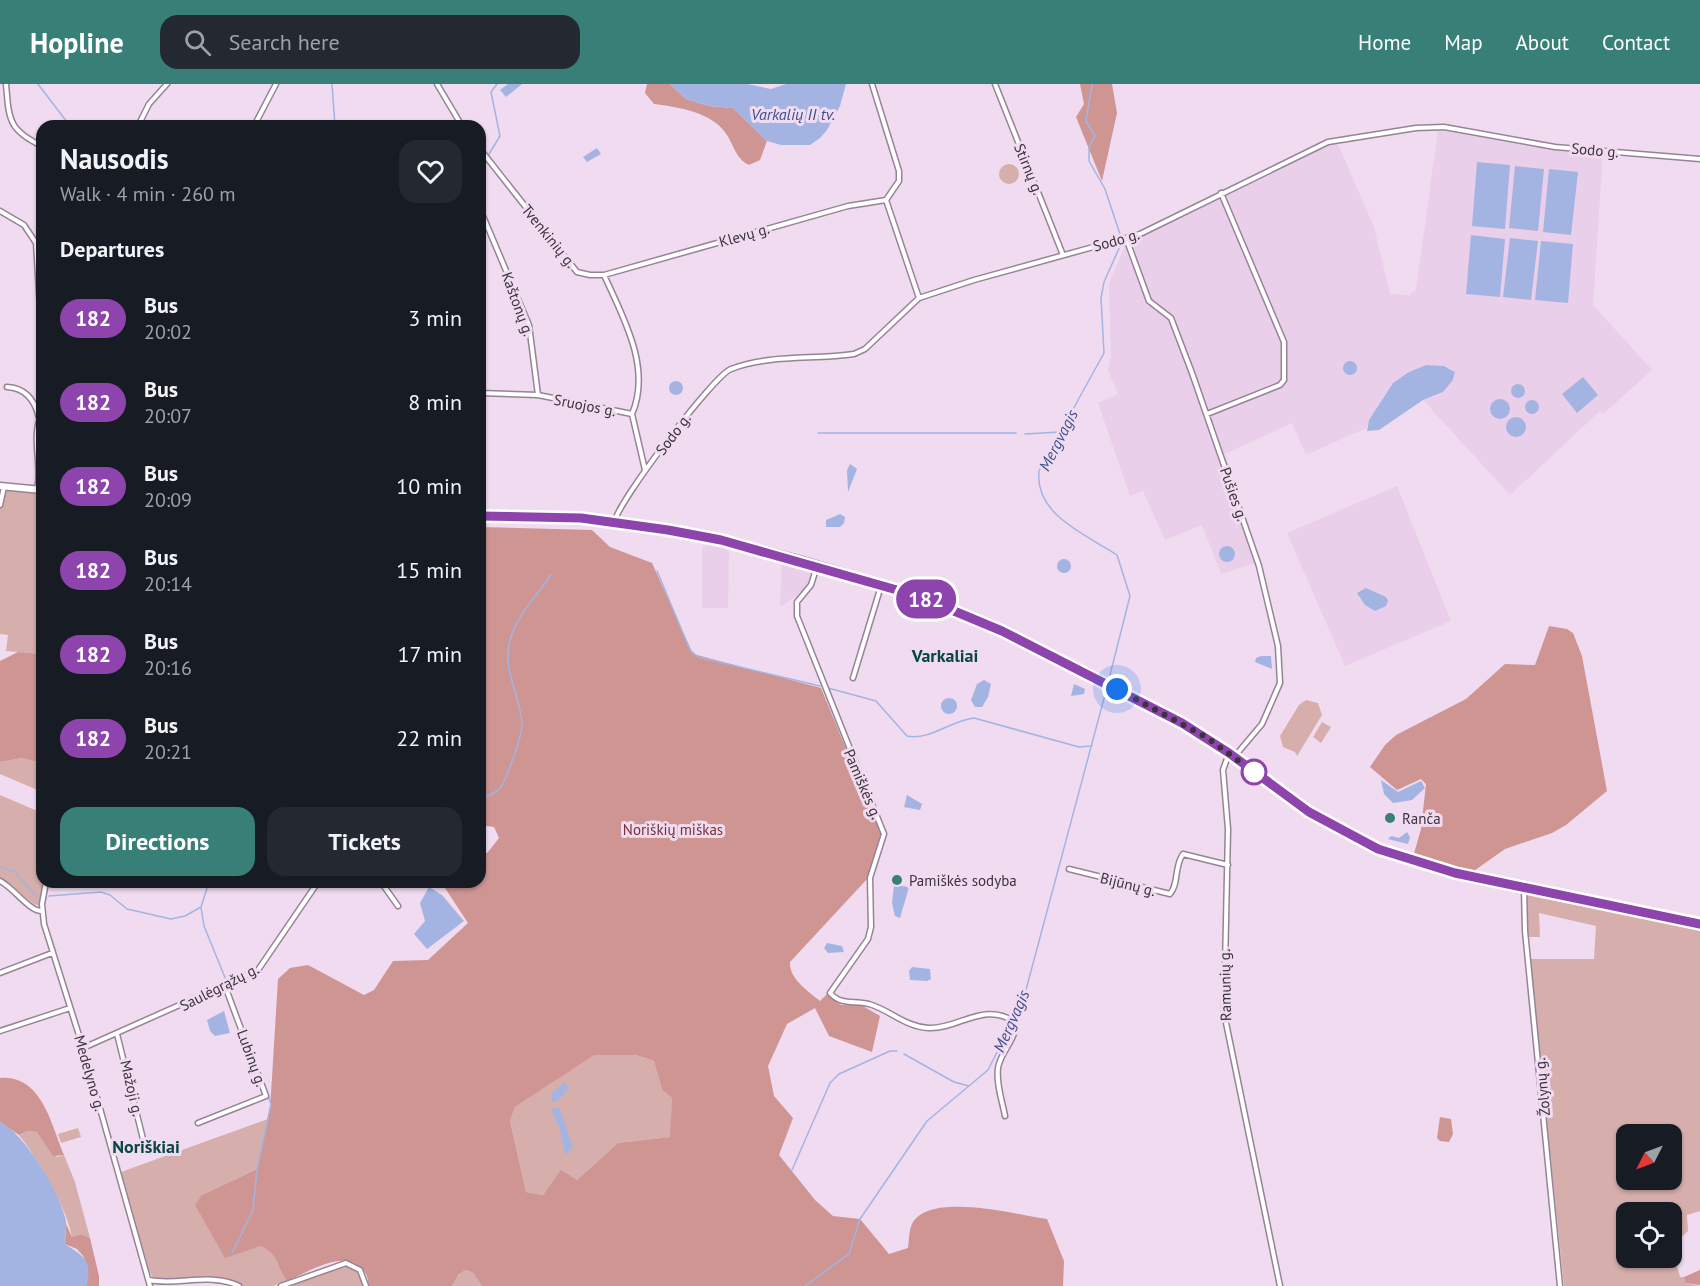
<!DOCTYPE html>
<html lang="en">
<head>
<meta charset="utf-8">
<style>
	:root { --surface:#171b24; --page:#242831; --text:#f1f3f6; --muted:#9ea1a6; --accent:#387f78 }
	body { margin:0; font-family:"PT Sans",sans-serif; background:var(--page); color:var(--text); height:100vh; display:flex; flex-direction:column; font-size:22px; white-space:nowrap }
	* { box-sizing:border-box; margin:0 }
	p { font-size:20px; color:var(--muted) }
	.icon { flex:none; width:33px; height:33px; fill:none; stroke:currentColor; stroke-width:2; stroke-linecap:round; stroke-linejoin:round }
	.map { position:relative; flex:1; overflow:hidden }
	.sheet { position:absolute; left:36px; top:36px; width:450px; height:768px; display:flex; flex-direction:column; background:var(--surface); border-radius:18px; box-shadow:0 2px 4px #0004 }
	.sheet>* { flex:none }
	.badge { padding:0 12px; border-radius:20px; font-size:21px; line-height:39px }
	.needle { width:39px; rotate:228deg }
	.tools { position:absolute; left:1616px; top:1040px; display:grid; gap:12px }
	.tools a { display:grid; place-items:center; width:66px; height:66px; border-radius:12px; background:var(--surface); box-shadow:0 2px 4px #0004; font-size:30px }
	.you { position:absolute; width:30px; height:30px; margin:-15px; border:4px solid #fff; border-radius:50%; background:#1a73e8; box-shadow:0 0 0 9px #1a73e833 }
	.map>.badge { position:absolute; translate:-50% -50%; box-shadow:0 0 0 3px #fff }
	h2 { padding:0 24px; font-size:22px; line-height:54px }
	.round { display:grid; place-items:center; flex:none; width:63px; height:63px; border-radius:18px; background:var(--page) }
	.summary { display:flex; align-items:center; justify-content:space-between; height:102px; padding:0 24px }
	h1 { font-size:28px; font-weight:800; line-height:45px }
	.primary-button { display:flex; gap:12px; margin-top:auto; padding:12px 24px }
	.primary-button a { flex:1; height:69px; border-radius:18px; background:var(--accent); color:#fff; font-size:24px; font-weight:800; line-height:69px; text-align:center }
	.primary-button a+a { background:var(--page); color:var(--text) }
	ul { padding:0; list-style:none }
	li { display:flex; align-items:center; gap:18px; height:84px; padding:0 24px }
	li div { flex:1 }
	li b { display:block; font-size:22px }
	li em { font-style:normal }
	li .badge { min-width:66px; font-weight:700; text-align:center }
	header { display:flex; align-items:center; gap:36px; box-sizing:border-box; height:84px; padding:0 30px; background:var(--accent); color:#fff }
	header strong { font-size:28px }
	nav { display:flex; gap:33px; margin-inline-start:auto; font-size:21px }
	.search { width:420px; height:54px; background:var(--page); display:flex; align-items:center; gap:15px; box-sizing:border-box; padding:0 21px; border-radius:18px; color:var(--muted); font-size:22px }
	.map>svg:first-child { display:block }
	.built { fill:#eacfeb }
	.green { fill:#d6aeac; fill-rule:evenodd }
	.forest { fill:#ce9593; fill-rule:evenodd }
	.water { fill:#a3b4e2 }
	.lines { fill:none; stroke-linecap:round; stroke-linejoin:round }
	.stream { stroke:#a3b4e2; stroke-width:1.5 }
	.minor-casing { stroke:#978397; stroke-width:7 }
	.primary-casing { stroke:#978397; stroke-width:9 }
	.minor { stroke:#fff; stroke-width:4 }
	.primary { stroke:#fff; stroke-width:6 }
	.line-casing { stroke:#fff; stroke-width:14 }
	.line { stroke:#8e44ad; stroke-width:9 }
	.walk { stroke:#3b333b; stroke-width:6; stroke-dasharray:0 10.8 }
	.stop-dot { fill:#fff; stroke:#8e44ad; stroke-width:3 }
	.poi-dot { fill:#387f78; stroke:#f1dbf1; stroke-width:2 }
	.labels { text-anchor:middle; dominant-baseline:central; stroke-width:6; stroke-linejoin:round; paint-order:stroke }
	.street-label { font-size:15px; fill:#3b333b; stroke:#f1dbf1 }
	.poi-label { font-size:15px; fill:#3b333b; stroke:#f1dbf1; text-anchor:start }
	.park-label { font-size:15px; fill:#752f31; stroke:#f1dbf1 }
	.water-label { font-size:16px; font-style:italic; fill:#40518d; stroke:#f1dbf1 }
	.quarter-label { font-size:18px; font-weight:bold; fill:#084742; stroke:#f1dbf1 }
</style>
</head>
<body>
<header>
<strong>Hopline</strong>
<div class="search"><svg class="icon" aria-label="search" viewBox="0 0 24 24"><circle cx="10" cy="10" r="6"/><path d="M15 15l6 6"/></svg>Search here</div>
<nav><a>Home</a><a>Map</a><a>About</a><a>Contact</a></nav>
</header>
<div class="map">
<svg width="1700" height="1202" viewBox="0 0 1700 1202">
	<rect width="100%" height="100%" fill="#f1dbf1"/>
	<path class="built" d="M 1438,46 L 1559,66 L 1603,68 L 1593,221 L 1652,286 L 1603,330 L 1600,327 L 1510,411 L 1423,316 L 1439,311 L 1453,296 L 1455,292 L 1452,285 L 1444,282 L 1426,281 L 1409,288 L 1386,309 L 1366,344 L 1306,371 L 1292,339 L 1225,370 L 1261,477 L 1221,490 L 1202,441 L 1165,456 L 1143,407 L 1130,412 L 1098,319 L 1118,310 L 1108,286 L 1111,273 L 1109,207 L 1109,199 L 1124,164 L 1124,157 L 1159,143 L 1312,66 L 1337,58 L 1374,143 L 1390,210 L 1410,211 L 1416,205 Z
		M 1397,402 L 1451,537 L 1345,582 L 1287,449 Z
		M 707,461 L 729,466 L 728,524 L 702,524 L 702,464 Z
		M 782,476 L 813,485 L 810,496 L 802,508 L 780,523 Z"/>
	<path class="green" d="M999 90a10 10 0 1 1 20 0a10 10 0 1 1-20 0Z
		M 0,406 L 42,410 L 42,570 L 6,567 L 8,551 L 0,550 Z
		M 1306,616 L 1318,619 L 1322,631 L 1297,672 L 1295,668 L 1283,663 L 1280,652 L 1299,621 Z
		M 1322,638 L 1331,643 L 1321,659 L 1313,653 Z
		M 22,674 L 42,679 L 42,708 L 0,690 L 0,678 Z
		M 0,711 L 42,729 L 44,798 L 40,822 C 24,818 16,800 0,794 Z
		M 1527,808 L 1700,843 L 1700,1127 L 1687,1131 L 1688,1147 L 1672,1162 L 1680,1193 L 1684,1193 L 1685,1199 L 1700,1202 L 1564,1202 L 1530,875 L 1594,875 L 1596,842 L 1539,829 L 1540,853 L 1528,853 L 1524,811 ZM 1626,1050 L 1671,1050 L 1671,1095 L 1626,1095 ZM 1626,1128 L 1671,1128 L 1671,1173 L 1626,1173 Z
		M 594,970 L 636,971 L 654,977 L 662,1006 L 672,1014 L 671,1053 L 618,1059 L 577,1096 L 561,1087 L 543,1111 L 526,1108 L 510,1037 L 515,1023 Z
		M 268,1035 L 257,1085 L 202,1111 L 225,1173 L 261,1162 C 281,1173 275,1181 287,1197 L 273,1202 L 244,1202 L 215,1193 L 162,1197 L 153,1194 L 149,1186 L 121,1088 Z
		M 78,1044 L 81,1053 L 61,1059 L 58,1050 Z
		M 27,1047 L 37,1048 L 57,1073 L 64,1071 L 75,1098 L 90,1154 L 81,1150 L 72,1153 C 67,1124 38,1075 19,1051 Z
		M 344,1181 L 358,1187 L 363,1202 L 288,1202 Z
		M 466,1186 L 473,1189 L 482,1202 L 452,1202 L 459,1190 Z"/>
	<path class="forest" d="M 647,0 L 670,0 L 686,15 L 709,22 L 733,24 L 767,57 L 760,76 L 749,81 C 736,75 734,62 727,51 C 713,28 678,23 654,20 L 645,9 Z
		M 1080,0 L 1112,0 L 1117,29 L 1102,97 L 1076,33 L 1084,20 Z
		M 480,443 L 592,446 L 610,463 L 652,479 L 693,570 L 821,604 L 882,752 L 868,794 L 790,878 C 789,895 808,907 820,917 L 827,910 L 841,921 L 861,921 L 880,932 L 872,968 L 829,952 L 815,924 L 787,940 L 768,982 L 774,1012 L 793,1034 L 779,1071 L 815,1116 L 833,1132 L 860,1135 L 889,1170 L 908,1164 C 909,1157 909,1146 912,1140 C 929,1107 1017,1131 1047,1135 L 1064,1177 L 1063,1202 L 482,1202 L 473,1189 L 466,1186 L 459,1190 L 452,1202 L 368,1202 C 369,1196 367,1189 362,1185 C 344,1164 307,1189 287,1197 C 275,1181 281,1173 261,1162 L 225,1174 L 195,1121 L 202,1111 L 257,1085 L 270,1026 L 278,895 L 290,884 L 308,881 L 364,911 L 374,906 L 393,877 L 428,876 L 468,839 L 441,798 L 480,798 L 480,773 L 488,768 L 499,754 L 494,743 L 480,741 ZM 594,971 L 636,971 L 654,977 L 662,1006 L 672,1014 L 670,1053 L 618,1059 L 577,1096 L 561,1086 L 543,1111 L 526,1108 L 510,1037 L 515,1023 Z
		M 1549,542 L 1567,545 L 1573,549 L 1582,572 L 1607,707 L 1566,741 L 1552,749 L 1505,765 L 1471,789 L 1413,773 L 1421,745 L 1426,700 L 1421,695 L 1397,706 L 1370,683 L 1385,661 L 1396,651 L 1466,615 L 1505,580 L 1535,581 Z
		M 18,568 L 42,570 L 41,679 L 22,674 L 0,678 L 0,577 Z
		M 0,994 C 42,991 51,1040 64,1071 L 53,1072 L 37,1048 L 27,1047 L 19,1051 L 0,1038 Z
		M 1440,1033 L 1451,1035 L 1453,1050 L 1449,1058 L 1440,1057 L 1437,1054 Z
		M 66,1140 L 72,1153 L 81,1150 L 90,1154 L 99,1192 L 99,1202 L 87,1202 L 84,1173 L 77,1165 L 65,1160 Z
		M 1700,1186 L 1700,1201 L 1685,1199 L 1684,1193 Z"/>
	<path class="water" d="M 508,0 L 522,0 L 506,13 L 500,6 Z
		M 670,0 L 747,0 L 771,5 L 786,0 L 846,0 L 840,22 L 827,46 L 820,54 L 810,61 L 781,61 L 767,57 L 733,24 L 709,22 L 686,15 Z
		M 597,64 L 601,70 L 587,78 L 583,73 Z
		M 1477,78 L 1510,81 L 1505,145 L 1472,142 Z
		M 1515,82 L 1544,85 L 1538,147 L 1509,144 Z
		M 1549,85 L 1578,88 L 1571,151 L 1543,148 Z
		M 1471,151 L 1505,155 L 1500,213 L 1466,210 Z
		M 1510,154 L 1538,157 L 1531,216 L 1503,213 Z
		M 1541,157 L 1573,160 L 1568,219 L 1535,216 Z
		M1343 284a7 7 0 1 1 14 0a7 7 0 1 1-14 0Z
		M 1426,281 L 1444,282 L 1455,288 L 1453,296 L 1443,308 L 1423,316 L 1379,346 L 1367,347 L 1369,336 L 1393,299 L 1409,288 Z
		M 1583,293 L 1598,311 L 1577,329 L 1562,310 Z
		M669 304a7 7 0 1 1 14 0a7 7 0 1 1-14 0Z
		M1511 307a7 7 0 1 1 14 0a7 7 0 1 1-14 0Z
		M1490 325a10 10 0 1 1 20 0a10 10 0 1 1-20 0Z
		M1525 323a7 7 0 1 1 14 0a7 7 0 1 1-14 0Z
		M1506 343a10 10 0 1 1 20 0a10 10 0 1 1-20 0Z
		M 850,380 L 857,385 L 848,408 L 847,386 Z
		M 840,430 L 845,433 L 844,439 L 840,443 L 826,443 L 826,436 Z
		M1219 470a8 8 0 1 1 16 0a8 8 0 1 1-16 0Z
		M1057 482a7 7 0 1 1 14 0a7 7 0 1 1-14 0Z
		M 1366,504 L 1386,513 L 1388,517 L 1386,522 L 1375,527 L 1365,521 L 1357,509 Z
		M 1261,572 L 1271,572 L 1272,585 L 1255,578 L 1256,574 Z
		M 984,596 L 991,600 L 988,613 L 982,623 L 975,623 L 971,616 L 977,600 Z
		M 1074,600 L 1085,605 L 1084,610 L 1071,612 Z
		M941 622a8 8 0 1 1 16 0a8 8 0 1 1-16 0Z
		M 1381,696 L 1398,708 L 1421,697 L 1425,704 L 1412,716 L 1393,719 L 1384,710 Z
		M 907,711 L 922,720 L 920,726 L 904,723 Z
		M 1407,748 L 1410,753 L 1408,760 L 1388,755 L 1391,752 L 1399,754 Z
		M 894,801 L 909,803 L 900,834 L 895,832 L 892,819 Z
		M 429,803 L 442,811 L 464,837 L 427,865 L 414,850 L 425,837 L 420,819 Z
		M 827,859 L 842,862 L 844,868 L 828,869 L 824,864 Z
		M 912,883 L 930,885 L 931,895 L 927,897 L 910,896 L 909,887 Z
		M 224,927 L 230,949 L 215,952 L 210,947 L 207,936 Z
		M 564,998 L 569,1003 L 559,1016 L 552,1018 L 552,1009 Z
		M 559,1023 L 573,1063 L 565,1071 L 560,1046 L 552,1028 L 552,1025 Z
		M 0,1038 C 24,1049 59,1107 65,1133 C 68,1142 64,1151 65,1160 C 84,1173 92,1174 87,1202 L 0,1202 Z"/>
	<g class="lines">
		<path class="stream" d="M 38,0 L 70,42
			M 332,0 L 335,42
			M 1092,0 L 1086,37 L 1095,52 L 1089,63 L 1089,77 L 1105,105 L 1120,150
			M 489,70 L 500,52 L 491,8 L 497,0
			M 480,78 L 483,75
			M 818,349 L 1016,349
			M 1025,350 L 1060,348
			M 657,487 L 690,566 L 698,573 L 820,602
			M 1110,591 L 1130,512 L 1117,471 C 1087,451 1034,431 1039,387 L 1104,269 L 1101,214 L 1104,198 L 1121,160
			M 828,604 L 876,617 L 907,652 C 929,657 952,636 974,634 L 1079,663 L 1092,662
			M 480,715 C 487,712 495,710 500,704 C 507,694 523,650 522,639 C 520,612 504,589 509,562 C 512,536 537,512 551,491
			M 0,783 L 15,788 L 37,813
			M 49,812 L 101,808 L 110,811 L 127,825 L 171,835 L 185,832 L 201,823 L 209,798
			M 201,823 L 204,842 L 226,896
			M 904,970 L 954,998 L 969,1002
			M 792,1086 L 830,999 L 839,990 L 890,967 L 897,967
			M 232,1169 L 253,1126 L 257,1085 L 271,1020 L 259,985
			M 805,1202 L 849,1170 L 860,1135 L 927,1037 L 988,986 L 1023,917 L 1106,607"/>
		<defs>
			<path id="minor" d="M 6,0 C 9,35 8,46 42,62
				M 437,0 L 462,42
				M 872,0 L 899,87 L 899,97 L 886,116
				M 995,0 L 1063,171
				M 138,42 L 149,20 L 167,0
				M 254,42 L 276,0
				M 480,65 L 577,188 L 590,191 L 604,191 C 623,233 652,284 632,330
				M 886,116 L 919,214
				M 0,127 L 24,141 L 36,159 L 42,257
				M 483,132 L 529,241 L 538,311
				M 1126,154 L 1149,217 L 1171,234 L 1192,289 L 1259,482 L 1278,562 L 1280,599 L 1262,640 L 1235,672
				M 604,191 L 848,122 L 886,116
				M 7,303 C 26,304 35,316 39,334
				M 480,309 L 538,311 L 632,330 L 645,386
				M 1207,330 L 1280,301 L 1284,296 L 1284,258 L 1221,109
				M 37,405 C 43,382 30,351 42,330
				M 0,421 L 4,403
				M 615,437 C 617,419 714,291 731,285 C 771,270 813,276 854,270 L 865,265 L 919,214 L 974,196 L 1140,150 L 1328,58 L 1416,44 L 1444,43 L 1555,63 L 1700,75
				M 817,482 L 811,501 L 797,518 L 797,532 L 884,750 L 870,794 L 871,843 L 868,855 L 830,909 C 842,922 853,916 869,920 C 890,926 905,943 929,944 C 959,945 984,917 1015,938 C 1018,954 1000,968 998,984 C 996,1000 1002,1016 1005,1032
				M 853,594 L 881,502
				M 1229,669 L 1223,686 L 1228,745 L 1224,929 L 1280,1202
				M 1069,785 L 1170,810 C 1179,800 1174,782 1183,770 L 1228,781
				M 0,797 C 14,804 28,826 41,827
				M 46,798 L 42,820 L 44,840 L 83,964 L 150,1202
				M 381,798 L 398,822
				M 1524,804 L 1525,847 L 1560,1202
				M 0,889 L 52,869
				M 0,947 L 70,924
				M 117,950 L 144,1059
				M 83,964 L 258,886 L 318,798
				M 198,1039 L 266,1012 L 225,902
				M 149,1196 C 178,1202 210,1188 239,1202
				M 281,1202 L 346,1179 L 360,1186 L 366,1202"/>
			<path id="primary" d="M 0,402 L 42,406
				M 480,431 C 724,427 973,519 1182,639 C 1249,677 1304,733 1375,763 C 1427,786 1484,796 1539,807 C 1593,817 1646,829 1700,840"/>
		</defs>
		<use href="#minor" class="minor-casing"/>
		<use href="#primary" class="primary-casing"/>
		<use href="#minor" class="minor"/>
		<use href="#primary" class="primary"/>
	</g>
	<g class="lines">
		<defs>
			<path id="line" d="M 480,432 L 581,434 L 668,446 L 721,456 L 918,512 L 1002,547 L 1182,639 L 1229,669 L 1309,728 L 1378,765 L 1455,789 L 1700,840"/>
		</defs>
		<use href="#line" class="line-casing"/>
		<use href="#line" class="line"/>
		<path class="walk" d="M 1117,605 L 1206,653 L 1254,688"/>
	</g>
	<circle class="stop-dot" cx="1254" cy="688" r="12"/>
	<g class="poi-dot">
		<circle cx="1390" cy="734" r="6"/>
		<circle cx="897" cy="796" r="6"/>
	</g>
	<g class="labels">
		<g class="street-label">
			<text transform="translate(1595 66) rotate(5)">Sodo g.</text>
			<text transform="translate(1029 85) rotate(68)">Stirnų g.</text>
			<text transform="translate(744 151) rotate(-16)">Klevų g.</text>
			<text transform="translate(549 152) rotate(51)">Tvenkinių g.</text>
			<text transform="translate(1116 156) rotate(-16)">Sodo g.</text>
			<text transform="translate(518 220) rotate(70)">Kaštonų g.</text>
			<text transform="translate(585 321) rotate(11)">Sruojos g.</text>
			<text transform="translate(673 350) rotate(-53)">Sodo g.</text>
			<text transform="translate(1234 410) rotate(71)">Pušies g.</text>
			<text transform="translate(863 700) rotate(67)">Pamiškės g.</text>
			<text transform="translate(1128 800) rotate(14)">Bijūnų g.</text>
			<text transform="translate(1225 901) rotate(-91)">Ramunių g.</text>
			<text transform="translate(219 903) rotate(-27)">Saulėgrąžų g.</text>
			<text transform="translate(252 974) rotate(70)">Lubinų g.</text>
			<text transform="translate(90 989) rotate(74)">Medelyno g.</text>
			<text transform="translate(1542 1003) rotate(-95)">Žolynų g.</text>
			<text transform="translate(132 1004) rotate(77)">Mažoji g.</text>
		</g>
		<g class="poi-label">
			<text x="1402" y="734">Ranča</text>
			<text x="909" y="796">Pamiškės sodyba</text>
		</g>
		<g class="park-label">
			<text x="673" y="745">Noriškių miškas</text>
		</g>
		<g class="water-label">
			<text x="793" y="30">Varkalių II tv.</text>
			<text transform="translate(1058 356) rotate(-63)">Mergvagis</text>
			<text transform="translate(1011 937) rotate(-66)">Mergvagis</text>
		</g>
		<g class="quarter-label">
			<text x="945" y="571">Varkaliai</text>
			<text x="146" y="1062">Noriškiai</text>
		</g>
	</g>
</svg>
<div class="tools">
<a><svg class="needle" viewBox="-14 -14 28 28"><path d="M0-13l5 13h-10z" fill="#e53935"/><path d="M0 13l5-13h-10z" fill="#9ea1a6"/></svg></a>
<a><svg class="icon" aria-label="locate" viewBox="0 0 24 24"><circle cx="12" cy="12" r="6"/><path d="M12 2v4M12 18v4M2 12h4M18 12h4"/></svg></a>
</div>
<div class="you" style="left:1117px;top:605px"></div>
<b class="badge" style="left:926px;top:515px;background:#8e44ad;color:#fff">182</b>
<section class="sheet">
<div class="summary"><div><h1>Nausodis</h1><p>Walk · 4 min · 260 m</p></div><a class="round"><svg class="icon" aria-label="heart" viewBox="0 0 24 24"><path d="M12 20l-8-8c-3-5 5-10 8-4 3-6 11-1 8 4z"/></svg></a></div>
<h2>Departures</h2>
<ul>
<li><span class="badge" style="background:#8e44ad;color:#fff">182</span><div><b>Bus</b><p>20:02</p></div><em>3 min</em></li>
<li><span class="badge" style="background:#8e44ad;color:#fff">182</span><div><b>Bus</b><p>20:07</p></div><em>8 min</em></li>
<li><span class="badge" style="background:#8e44ad;color:#fff">182</span><div><b>Bus</b><p>20:09</p></div><em>10 min</em></li>
<li><span class="badge" style="background:#8e44ad;color:#fff">182</span><div><b>Bus</b><p>20:14</p></div><em>15 min</em></li>
<li><span class="badge" style="background:#8e44ad;color:#fff">182</span><div><b>Bus</b><p>20:16</p></div><em>17 min</em></li>
<li><span class="badge" style="background:#8e44ad;color:#fff">182</span><div><b>Bus</b><p>20:21</p></div><em>22 min</em></li>
</ul>
<div class="primary-button"><a>Directions</a><a>Tickets</a></div>
</section>
</div>
</body>
</html>
